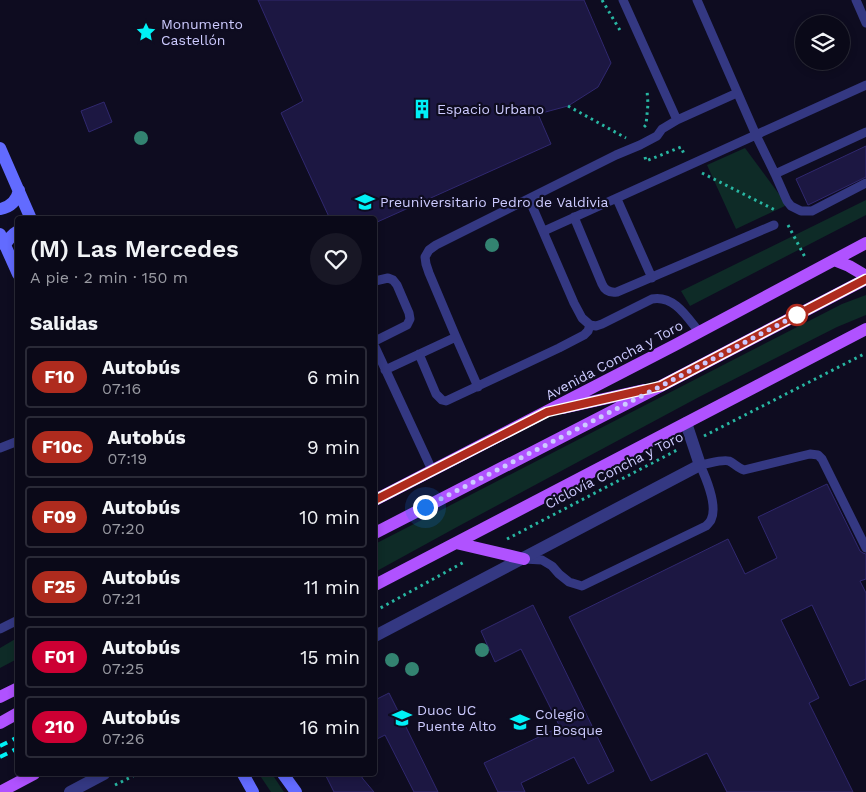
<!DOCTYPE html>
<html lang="es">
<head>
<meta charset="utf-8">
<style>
	:root { --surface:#0a0918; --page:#181725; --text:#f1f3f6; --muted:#999aa2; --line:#2a2a37 }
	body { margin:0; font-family:"Work Sans",sans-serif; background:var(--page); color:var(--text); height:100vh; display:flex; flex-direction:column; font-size:19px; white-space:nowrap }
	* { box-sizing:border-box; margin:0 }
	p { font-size:16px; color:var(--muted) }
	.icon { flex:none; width:28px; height:28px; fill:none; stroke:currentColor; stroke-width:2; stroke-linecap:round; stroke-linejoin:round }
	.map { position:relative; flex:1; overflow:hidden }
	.sheet { position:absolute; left:15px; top:216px; width:362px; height:560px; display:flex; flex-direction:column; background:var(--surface); border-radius:5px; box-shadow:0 2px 8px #0003,0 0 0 1px var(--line) }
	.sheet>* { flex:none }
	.badge { padding:0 10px; border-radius:16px; font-size:18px; line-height:32px }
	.controls { position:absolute; left:795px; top:15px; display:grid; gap:10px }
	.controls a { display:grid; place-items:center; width:55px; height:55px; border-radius:50%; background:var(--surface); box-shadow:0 2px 8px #0003,0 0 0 1px var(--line); font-size:25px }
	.you { position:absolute; width:25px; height:25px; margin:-12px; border:4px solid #fff; border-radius:50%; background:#1a73e8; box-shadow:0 0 0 8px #1a73e833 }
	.map>.badge { position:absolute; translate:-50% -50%; box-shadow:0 0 0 2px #fff }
	h2 { padding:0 15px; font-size:19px; line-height:45px }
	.round { display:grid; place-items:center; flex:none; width:52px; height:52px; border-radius:26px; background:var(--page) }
	.overview { display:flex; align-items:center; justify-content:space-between; height:85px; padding:0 15px }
	h1 { font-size:24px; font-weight:600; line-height:38px }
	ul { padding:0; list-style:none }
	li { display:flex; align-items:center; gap:15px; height:62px; margin:0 10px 8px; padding:0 5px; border:2px solid var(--line); border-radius:5px }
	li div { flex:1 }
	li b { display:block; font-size:19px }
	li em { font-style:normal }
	li .badge { min-width:55px; font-weight:700; text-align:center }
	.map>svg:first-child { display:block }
	.green { fill:#0e2b27 }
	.building { fill:#1c1742; stroke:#30286f }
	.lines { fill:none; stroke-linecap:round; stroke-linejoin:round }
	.path { stroke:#28b6a2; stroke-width:3; stroke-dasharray:2.5 4; stroke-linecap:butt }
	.service { stroke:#343882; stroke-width:9 }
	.minor { stroke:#343882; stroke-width:12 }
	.tertiary { stroke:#343882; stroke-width:12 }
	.secondary { stroke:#626bff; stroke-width:12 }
	.primary { stroke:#b052ff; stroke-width:12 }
	.rail { stroke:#00f1f6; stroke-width:4; stroke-dasharray:8 6; stroke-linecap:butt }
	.tree { fill:#338371 }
	.line-casing { stroke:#fff; stroke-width:11 }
	.line { stroke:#af2b1e; stroke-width:8 }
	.walk { stroke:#cdcbff; stroke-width:5; stroke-dasharray:0 9 }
	.stop-dot { fill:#fff; stroke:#af2b1e; stroke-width:2.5 }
	.labels { text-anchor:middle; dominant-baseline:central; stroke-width:4.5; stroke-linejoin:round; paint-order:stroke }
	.poi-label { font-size:14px; fill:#cdcbff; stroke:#0e0c20; text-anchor:start }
	.street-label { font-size:14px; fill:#cdcbff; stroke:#0e0c20 }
</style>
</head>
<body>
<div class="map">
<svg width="866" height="792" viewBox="0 0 866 792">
	<rect width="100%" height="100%" fill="#0e0c20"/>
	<path class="green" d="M 745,148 L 787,205 L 736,229 L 707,165 Z
		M 866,200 L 866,215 L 690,306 L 681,291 Z
		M 866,295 L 866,315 L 837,327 L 699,397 L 457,527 L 375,572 L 375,544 L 842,304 Z
		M 17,638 L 17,659 L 0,668 L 0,648 Z
		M 259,774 L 272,774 L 284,792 L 271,792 Z"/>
	<path class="building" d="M 258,0 L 584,0 L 611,63 L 598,87 L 568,106 L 538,114 L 551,144 L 375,223 L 375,219 L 330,219 L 281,113 L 303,101 Z
		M 104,102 L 112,122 L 89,132 L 81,111 Z
		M 866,146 L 866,177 L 808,205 L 796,179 Z
		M 827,484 L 860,551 L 863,553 L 866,554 L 866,579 L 860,581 L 866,593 L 866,679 L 850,686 L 812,605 L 781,620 L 819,698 L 809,703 L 853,792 L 727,792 L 707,753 L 651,781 L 569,617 L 728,539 L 745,574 L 777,558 L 758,517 Z
		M 533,605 L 614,771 L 588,784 L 574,757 L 521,783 L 525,792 L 498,792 L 484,763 L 560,727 L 521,649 L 495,662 L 481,631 Z
		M 389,693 L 405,725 L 438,792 L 414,792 L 385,735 L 375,740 L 375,700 Z
		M 325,774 L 360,774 L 363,779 L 374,792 L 334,792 Z"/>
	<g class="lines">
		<path class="path" d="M 602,0 L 621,32
			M 568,106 L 626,138
			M 644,127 L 646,125 L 648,104 L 647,90
			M 645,157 L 646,161 L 681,147 L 684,154
			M 702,173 L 777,211
			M 788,225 L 806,259
			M 704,436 L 866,353
			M 507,539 L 679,449
			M 375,611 L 466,561
			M 115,785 L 137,774"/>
		<path class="service" d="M 623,0 L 677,120
			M 697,0 L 756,135 L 775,174 L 787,201 L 791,206 L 801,211 L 812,211 L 866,183
			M 856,0 L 866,23
			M 775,174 L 866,132
			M 529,199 L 574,303 L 582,318 L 590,325
			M 617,199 L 652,278
			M 574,217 L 602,284 C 605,291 610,293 617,292 L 774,225
			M 544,231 L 866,85
			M 375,281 L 388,278 L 393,280 L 397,285 L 409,313 L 410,319 L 407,325 L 375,341
			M 375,347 L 432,470
			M 419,354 L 436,394 L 442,400 L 446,401 L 559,348 L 584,335 L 588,331 L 590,325 L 596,326 L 602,324 L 652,299 C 674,295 687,317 699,332
			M 385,370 L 456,337
			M 478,387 L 456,337 L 429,273 L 426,264 L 425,257 L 429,250 L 436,245 L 616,155 L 640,145 L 657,136 L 662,129 L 677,120 L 737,93
			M 0,448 L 18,441
			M 524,559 L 542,560 L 552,566 L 559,574 L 569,582 L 582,586 L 706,526 C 708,524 710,522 711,520 C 718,506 706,478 700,465 C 709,464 721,459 729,461 C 734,463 738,468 744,470 L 810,454 L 818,455 L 822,459 L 866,548
			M 0,629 L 18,620"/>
		<path class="minor" d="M 375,636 L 700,465 L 686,423"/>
		<path class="tertiary" d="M 70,792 L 104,774"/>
		<path class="secondary" d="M 0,148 L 31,219
			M 0,209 C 11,207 17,200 19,190
			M 0,234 L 18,274
			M 5,246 C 8,239 11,235 18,231
			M 243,774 L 253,792
			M 283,774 L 296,792"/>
		<path class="primary" d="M 834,260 L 849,266 L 866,276
			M 563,408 L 644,390
			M 375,500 L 675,345 L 866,243
			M 375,533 L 661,386 L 866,279
			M 456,543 L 524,559
			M 375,585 L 866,329
			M 0,697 L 18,688
			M 0,723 L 18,713
			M 0,792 L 34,774"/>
		<path class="rail" d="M 0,746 L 18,737
			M 0,757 L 18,748"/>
	</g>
	<g class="tree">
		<circle cx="141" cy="138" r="7"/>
		<circle cx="492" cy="245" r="7"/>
		<circle cx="482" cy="650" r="7"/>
		<circle cx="392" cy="660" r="7"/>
		<circle cx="412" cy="669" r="7"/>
	</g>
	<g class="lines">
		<defs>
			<path id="line" d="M 375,500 L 547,412 L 661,386 L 866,279"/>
		</defs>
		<use href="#line" class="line-casing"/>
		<use href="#line" class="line"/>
		<path class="walk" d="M 425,507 L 661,386 L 797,315"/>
	</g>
	<defs>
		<symbol id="sight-bare" viewBox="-9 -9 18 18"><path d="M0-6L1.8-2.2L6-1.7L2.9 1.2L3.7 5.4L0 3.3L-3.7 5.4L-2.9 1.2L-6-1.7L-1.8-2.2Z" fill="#00f1f6" stroke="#0e0c20" stroke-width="2.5" paint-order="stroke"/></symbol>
		<symbol id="building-bare" viewBox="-9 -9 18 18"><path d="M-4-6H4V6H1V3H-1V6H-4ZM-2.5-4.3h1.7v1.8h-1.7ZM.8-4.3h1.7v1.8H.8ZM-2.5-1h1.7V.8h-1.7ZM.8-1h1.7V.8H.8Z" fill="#00f1f6" stroke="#0e0c20" stroke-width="2.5" paint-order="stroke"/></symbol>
		<symbol id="university-bare" viewBox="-9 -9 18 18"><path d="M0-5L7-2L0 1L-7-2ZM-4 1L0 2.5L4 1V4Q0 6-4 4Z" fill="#00f1f6" stroke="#0e0c20" stroke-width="2.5" paint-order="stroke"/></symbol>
		<symbol id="school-bare" viewBox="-9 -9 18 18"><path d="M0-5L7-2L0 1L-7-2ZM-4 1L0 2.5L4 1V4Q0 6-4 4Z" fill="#00f1f6" stroke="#0e0c20" stroke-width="2.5" paint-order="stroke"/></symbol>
	</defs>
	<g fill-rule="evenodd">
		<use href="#sight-bare" x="132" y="18" width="28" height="28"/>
		<use href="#building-bare" x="408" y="95" width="28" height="28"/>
		<use href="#university-bare" x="351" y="188" width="28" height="28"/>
		<use href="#university-bare" x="388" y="704" width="28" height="28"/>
		<use href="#school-bare" x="506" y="708" width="28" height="28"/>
	</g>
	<circle class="stop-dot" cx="797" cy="315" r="10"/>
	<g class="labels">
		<g class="poi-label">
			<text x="161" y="24">Monumento<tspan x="161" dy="16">Castellón</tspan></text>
			<text x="437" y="109">Espacio Urbano</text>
			<text x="380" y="202">Preuniversitario Pedro de Valdivia</text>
			<text x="417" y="710">Duoc UC<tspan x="417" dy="16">Puente Alto</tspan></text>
			<text x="535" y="714">Colegio<tspan x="535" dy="16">El Bosque</tspan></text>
		</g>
		<g class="street-label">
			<text transform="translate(614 360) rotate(-28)">Avenida Concha y Toro</text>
			<text transform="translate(614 470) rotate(-27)">Ciclovía Concha y Toro</text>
		</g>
	</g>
</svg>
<div class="controls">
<a><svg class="icon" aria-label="layers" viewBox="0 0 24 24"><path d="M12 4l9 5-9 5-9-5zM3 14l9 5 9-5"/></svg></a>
</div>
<div class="you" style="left:425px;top:507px"></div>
<section class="sheet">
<div class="overview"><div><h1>(M) Las Mercedes</h1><p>A pie · 2 min · 150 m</p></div><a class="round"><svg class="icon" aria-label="heart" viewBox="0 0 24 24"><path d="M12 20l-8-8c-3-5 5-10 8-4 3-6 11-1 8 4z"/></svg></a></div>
<h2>Salidas</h2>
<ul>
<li><span class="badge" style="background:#af2b1e;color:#fff">F10</span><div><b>Autobús</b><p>07:16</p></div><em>6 min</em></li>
<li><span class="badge" style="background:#af2b1e;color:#fff">F10c</span><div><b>Autobús</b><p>07:19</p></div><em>9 min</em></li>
<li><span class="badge" style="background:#af2b1e;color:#fff">F09</span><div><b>Autobús</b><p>07:20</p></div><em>10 min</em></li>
<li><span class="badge" style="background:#af2b1e;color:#fff">F25</span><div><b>Autobús</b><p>07:21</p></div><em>11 min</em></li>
<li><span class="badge" style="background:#c03;color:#fff">F01</span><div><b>Autobús</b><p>07:25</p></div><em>15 min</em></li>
<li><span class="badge" style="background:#c03;color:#fff">210</span><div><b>Autobús</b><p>07:26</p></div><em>16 min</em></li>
</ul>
</section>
</div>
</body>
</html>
